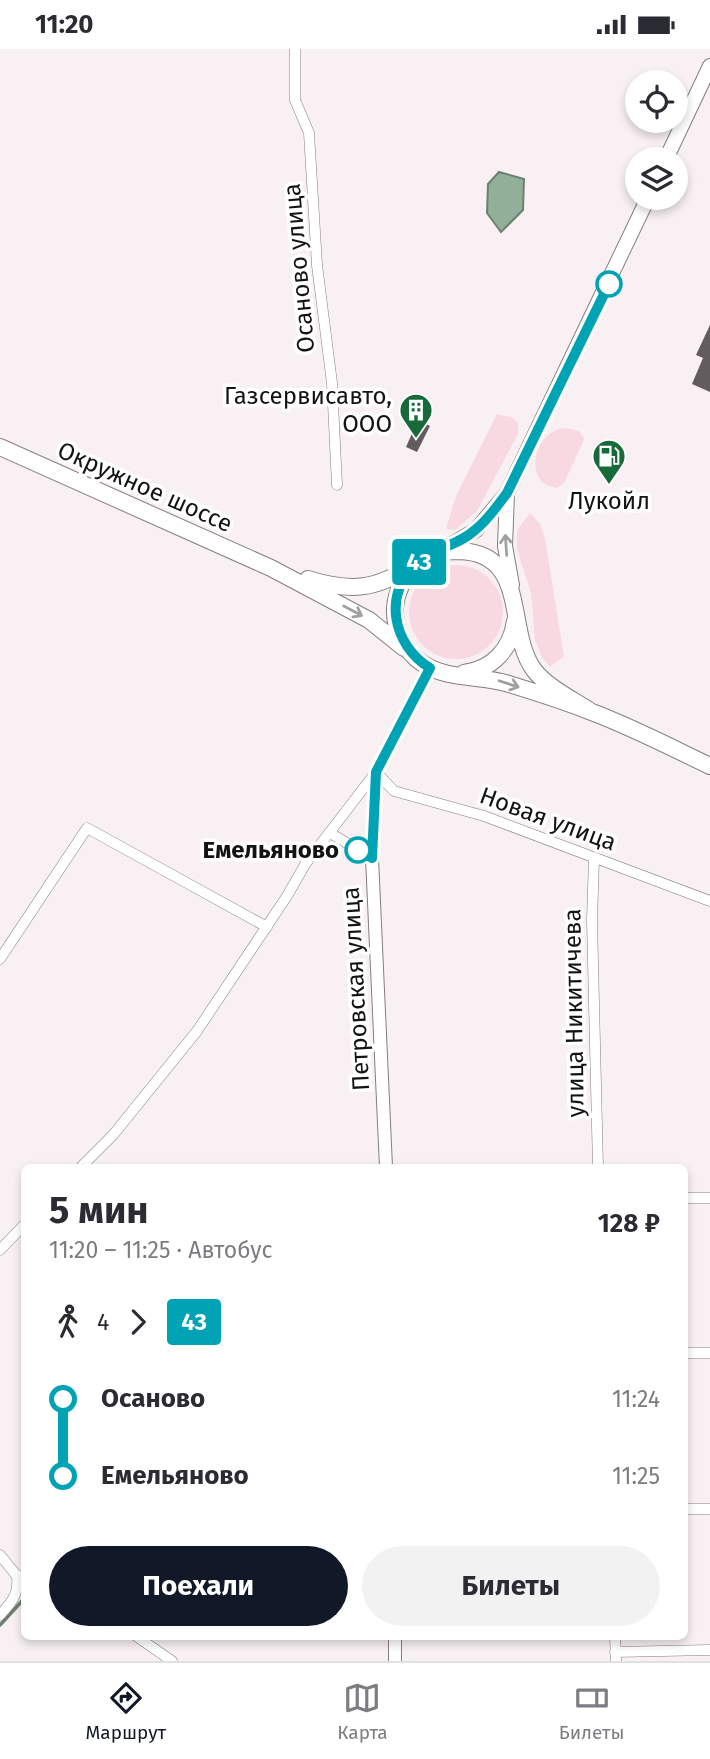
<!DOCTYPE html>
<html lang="ru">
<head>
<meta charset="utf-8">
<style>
	:root { --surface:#fff; --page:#f2f2f3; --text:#2b2b33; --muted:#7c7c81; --line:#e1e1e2; --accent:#111827 }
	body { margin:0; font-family:"Fira Sans",sans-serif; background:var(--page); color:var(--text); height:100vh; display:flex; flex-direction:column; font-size:26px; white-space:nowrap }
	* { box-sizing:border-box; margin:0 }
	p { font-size:23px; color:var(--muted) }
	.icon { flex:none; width:38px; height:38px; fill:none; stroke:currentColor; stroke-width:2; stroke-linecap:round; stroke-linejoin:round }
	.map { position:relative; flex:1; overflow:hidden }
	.panel { position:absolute; left:21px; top:1115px; width:667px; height:476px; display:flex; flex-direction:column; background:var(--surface); border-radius:10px; box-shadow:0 4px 10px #0003 }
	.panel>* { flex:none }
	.badge { padding:0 14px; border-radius:5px; font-size:24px; line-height:46px }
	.buttons { position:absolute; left:625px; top:21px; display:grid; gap:14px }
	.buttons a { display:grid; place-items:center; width:63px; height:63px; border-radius:50%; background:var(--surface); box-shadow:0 4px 10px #0003; font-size:35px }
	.map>.badge { position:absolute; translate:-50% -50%; box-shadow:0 0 0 4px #fff }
	.legs { display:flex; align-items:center; gap:10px; height:77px; padding:0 28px; font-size:23px }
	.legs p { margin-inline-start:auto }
	.head { display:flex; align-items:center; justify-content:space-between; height:119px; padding:0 28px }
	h1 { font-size:38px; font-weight:700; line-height:52px }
	.cta { display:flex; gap:14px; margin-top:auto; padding:14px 28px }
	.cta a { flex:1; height:80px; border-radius:42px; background:var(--accent); color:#fff; font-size:28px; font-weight:700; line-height:80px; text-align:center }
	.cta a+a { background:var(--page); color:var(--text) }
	ul { padding:0 28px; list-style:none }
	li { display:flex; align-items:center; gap:24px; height:77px; font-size:26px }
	li i { display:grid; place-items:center; width:10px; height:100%; margin:0 9px; background:currentColor }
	li i::after { content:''; width:18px; height:18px; margin:-9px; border:5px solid; border-radius:50%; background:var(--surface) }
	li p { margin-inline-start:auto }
	li:first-child i { background:linear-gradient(#0000 50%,currentColor 0) }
	li:last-child i { background:linear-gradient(currentColor 50%,#0000 0) }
	.status { display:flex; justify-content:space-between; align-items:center; height:49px; padding:0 35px; background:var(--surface); direction:ltr }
	.status svg { height:19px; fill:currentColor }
	.dock { display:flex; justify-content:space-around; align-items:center; height:98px; border-top:2px solid var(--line); background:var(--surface); font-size:19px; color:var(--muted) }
	.dock a { display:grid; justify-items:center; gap:4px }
	.dock .on { color:var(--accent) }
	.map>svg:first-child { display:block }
	.green { fill:#f9d9e1 }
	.water { fill:#92af99; stroke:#6c8071; stroke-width:2 }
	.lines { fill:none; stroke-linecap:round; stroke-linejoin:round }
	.stream { stroke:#6c8071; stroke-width:3.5 }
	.building { fill:#635c5e }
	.minor-casing { stroke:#857e7f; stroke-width:11 }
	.tertiary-casing { stroke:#857e7f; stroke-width:14 }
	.secondary-casing { stroke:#857e7f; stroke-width:16 }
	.primary-casing { stroke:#857e7f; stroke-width:18 }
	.minor { stroke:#fff; stroke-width:10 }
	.tertiary { stroke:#fff; stroke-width:12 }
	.secondary { stroke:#fff; stroke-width:14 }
	.primary { stroke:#fff; stroke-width:16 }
	.oneway { stroke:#a1a0a1 }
	.line-1-casing { stroke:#fff; stroke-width:16 }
	.line-1 { stroke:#00a3b4; stroke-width:10 }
	.stop-1-dot { fill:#fff; stroke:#00a3b4; stroke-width:3.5 }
	.labels { text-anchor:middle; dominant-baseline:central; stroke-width:7; stroke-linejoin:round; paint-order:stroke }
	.street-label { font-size:24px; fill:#151213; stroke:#fff }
	.poi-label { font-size:24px; fill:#151213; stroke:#fff; text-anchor:end }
	.stop-label { font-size:24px; font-weight:bold; fill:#151213; stroke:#fff; text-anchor:end }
</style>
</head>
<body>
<div class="status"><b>11:20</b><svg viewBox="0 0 49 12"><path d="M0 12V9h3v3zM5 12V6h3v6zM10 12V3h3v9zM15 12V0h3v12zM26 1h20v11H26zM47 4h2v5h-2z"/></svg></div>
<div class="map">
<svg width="710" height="1612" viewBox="0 0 710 1612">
	<rect width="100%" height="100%" fill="#f8f0f2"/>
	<path class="green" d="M 497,365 L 513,369 L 518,374 L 518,385 L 477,462 L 455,481 L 446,480 L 456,447 Z
		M 565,379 L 579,382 L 584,389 L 583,393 L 564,434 L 557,439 C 522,436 533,381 565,379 Z
		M 530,464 L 540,475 L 545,490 L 564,607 L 550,618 L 542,608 L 535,592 L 531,544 L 517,500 L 517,481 Z
		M409 563a47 47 0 1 1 94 0a47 47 0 1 1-94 0Z"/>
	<path class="water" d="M 499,123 L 524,130 L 523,161 L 501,183 L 487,164 L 488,135 Z"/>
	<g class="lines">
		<path class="stream" d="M 0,1576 L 22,1552"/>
	</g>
	<path class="building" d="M 710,276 L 710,343 L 692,335 L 703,309 L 696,306 Z
		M 418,371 L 430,377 L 417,403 L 406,398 Z"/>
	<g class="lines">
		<defs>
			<path id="minor" d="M 295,0 L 295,51 L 309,84 L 317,216 L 332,334 L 337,436
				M 330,784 L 372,809
				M 594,809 L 592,872 L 598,1118
				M 0,910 L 87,779 L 267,878
				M 81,1118 L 113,1086 L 197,982 L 287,847 L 306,814 L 376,723 L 394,742 L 484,767 L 710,852
				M 684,1149 L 710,1149
				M 0,1201 L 24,1176
				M 684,1304 L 710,1304
				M 684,1460 L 710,1460
				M 0,1506 L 17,1527 L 24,1526
				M 0,1566 C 12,1553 19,1545 17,1527
				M 136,1587 L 172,1612
				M 615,1587 L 616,1612
				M 615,1603 L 710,1601"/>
			<path id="tertiary" d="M 386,1118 L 372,809 L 376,723 L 430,619
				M 395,1587 L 395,1612"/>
			<path id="secondary" d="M 666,110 L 710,17
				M 507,445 L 505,497 L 512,536
				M 439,503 L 476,481 L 507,444 L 648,149"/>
			<path id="primary" d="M 0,398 L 271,519 L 369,571 L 404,599
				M 308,530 C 350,543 375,541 412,517
				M 464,624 C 493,620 511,600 515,572
				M 590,662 C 572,650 547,638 534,621 C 505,582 530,504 459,502 C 444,502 431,503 419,513 C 406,524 396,542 395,559 C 394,580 404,602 422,614 C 446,631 481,626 509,635 C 535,643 563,652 589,662 C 630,677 670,698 710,717"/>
		</defs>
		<use href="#minor" class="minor-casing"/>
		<use href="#tertiary" class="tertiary-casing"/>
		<use href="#secondary" class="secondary-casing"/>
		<use href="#primary" class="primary-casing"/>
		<use href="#minor" class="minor"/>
		<use href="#tertiary" class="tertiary"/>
		<use href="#secondary" class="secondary"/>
		<use href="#primary" class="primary"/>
	</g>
	<defs><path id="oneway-shaft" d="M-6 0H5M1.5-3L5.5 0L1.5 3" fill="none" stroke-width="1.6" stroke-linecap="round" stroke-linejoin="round" transform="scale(1.75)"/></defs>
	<g class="oneway">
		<use href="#oneway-shaft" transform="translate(506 496) rotate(-94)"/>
		<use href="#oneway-shaft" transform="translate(353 562) rotate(28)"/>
		<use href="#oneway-shaft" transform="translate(509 635) rotate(18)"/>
	</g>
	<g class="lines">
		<defs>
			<path id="line-1" d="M 358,801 L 372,809 L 376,723 L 430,619 C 392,596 382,543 418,513 C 435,499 459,496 475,481 C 488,471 497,457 507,444 L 609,235"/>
		</defs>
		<use href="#line-1" class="line-1-casing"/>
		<use href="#line-1" class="line-1"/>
	</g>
	<defs>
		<symbol id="building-pin" viewBox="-11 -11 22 30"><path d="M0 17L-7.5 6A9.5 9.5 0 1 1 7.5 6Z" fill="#186a3b" stroke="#fff"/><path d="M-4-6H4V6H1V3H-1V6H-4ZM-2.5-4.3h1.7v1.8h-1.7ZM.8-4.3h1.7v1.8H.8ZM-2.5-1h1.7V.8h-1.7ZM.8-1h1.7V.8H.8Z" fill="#fff"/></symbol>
		<symbol id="fuel-pin" viewBox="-11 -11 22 30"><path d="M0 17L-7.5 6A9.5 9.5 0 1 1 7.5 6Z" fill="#186a3b" stroke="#fff"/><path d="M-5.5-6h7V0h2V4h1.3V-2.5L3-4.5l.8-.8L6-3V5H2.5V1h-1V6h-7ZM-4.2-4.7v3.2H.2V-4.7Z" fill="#fff"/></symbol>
	</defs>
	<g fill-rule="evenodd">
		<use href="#building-pin" x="397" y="342" width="38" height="52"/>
		<use href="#fuel-pin" x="590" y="388" width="38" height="52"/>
	</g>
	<g class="stop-1-dot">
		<circle cx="609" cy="235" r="12"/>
		<circle cx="358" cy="801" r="12"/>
	</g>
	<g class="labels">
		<g class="street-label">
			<text transform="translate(299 219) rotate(-95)">Осаново улица</text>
			<text transform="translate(145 438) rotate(24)">Окружное шоссе</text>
			<text transform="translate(548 770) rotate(20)">Новая улица</text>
			<text transform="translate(356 940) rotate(-93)">Петровская улица</text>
			<text transform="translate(574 964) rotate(-91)">улица Никитичева</text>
		</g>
		<g class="poi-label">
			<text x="392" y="347">Газсервисавто,<tspan x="392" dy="28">ООО</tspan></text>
			<text x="609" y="452" text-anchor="middle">Лукойл</text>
		</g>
		<g class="stop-label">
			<text x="339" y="801">Емельяново</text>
		</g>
	</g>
</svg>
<div class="buttons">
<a><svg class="icon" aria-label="locate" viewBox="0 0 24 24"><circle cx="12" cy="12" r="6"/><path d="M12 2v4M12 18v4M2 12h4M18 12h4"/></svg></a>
<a><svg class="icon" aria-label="layers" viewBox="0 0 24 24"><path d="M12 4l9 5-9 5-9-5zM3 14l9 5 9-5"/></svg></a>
</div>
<b class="badge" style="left:419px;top:513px;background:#00a3b4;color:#fff">43</b>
<section class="panel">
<div class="head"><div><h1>5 мин</h1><p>11:20 – 11:25 · Автобус</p></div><b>128 ₽</b></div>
<div class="legs"><svg class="icon" aria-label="walk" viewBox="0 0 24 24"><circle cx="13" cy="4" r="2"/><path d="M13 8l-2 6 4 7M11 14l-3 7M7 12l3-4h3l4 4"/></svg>4<svg class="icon" aria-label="forward" viewBox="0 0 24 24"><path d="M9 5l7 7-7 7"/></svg><b class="badge" style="background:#00a3b4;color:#fff">43</b></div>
<ul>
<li><i style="color:#00a3b4"></i><b>Осаново</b><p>11:24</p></li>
<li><i style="color:#00a3b4"></i><b>Емельяново</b><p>11:25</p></li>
</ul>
<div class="cta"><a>Поехали</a><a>Билеты</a></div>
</section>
</div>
<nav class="dock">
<a class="on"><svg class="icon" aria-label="directions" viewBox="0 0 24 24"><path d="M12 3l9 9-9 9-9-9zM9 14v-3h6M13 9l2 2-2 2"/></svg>Маршрут</a>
<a><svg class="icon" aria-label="map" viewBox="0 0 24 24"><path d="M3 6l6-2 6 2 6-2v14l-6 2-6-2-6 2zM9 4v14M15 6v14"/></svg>Карта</a>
<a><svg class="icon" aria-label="tickets" viewBox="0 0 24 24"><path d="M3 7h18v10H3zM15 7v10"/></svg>Билеты</a>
</nav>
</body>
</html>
